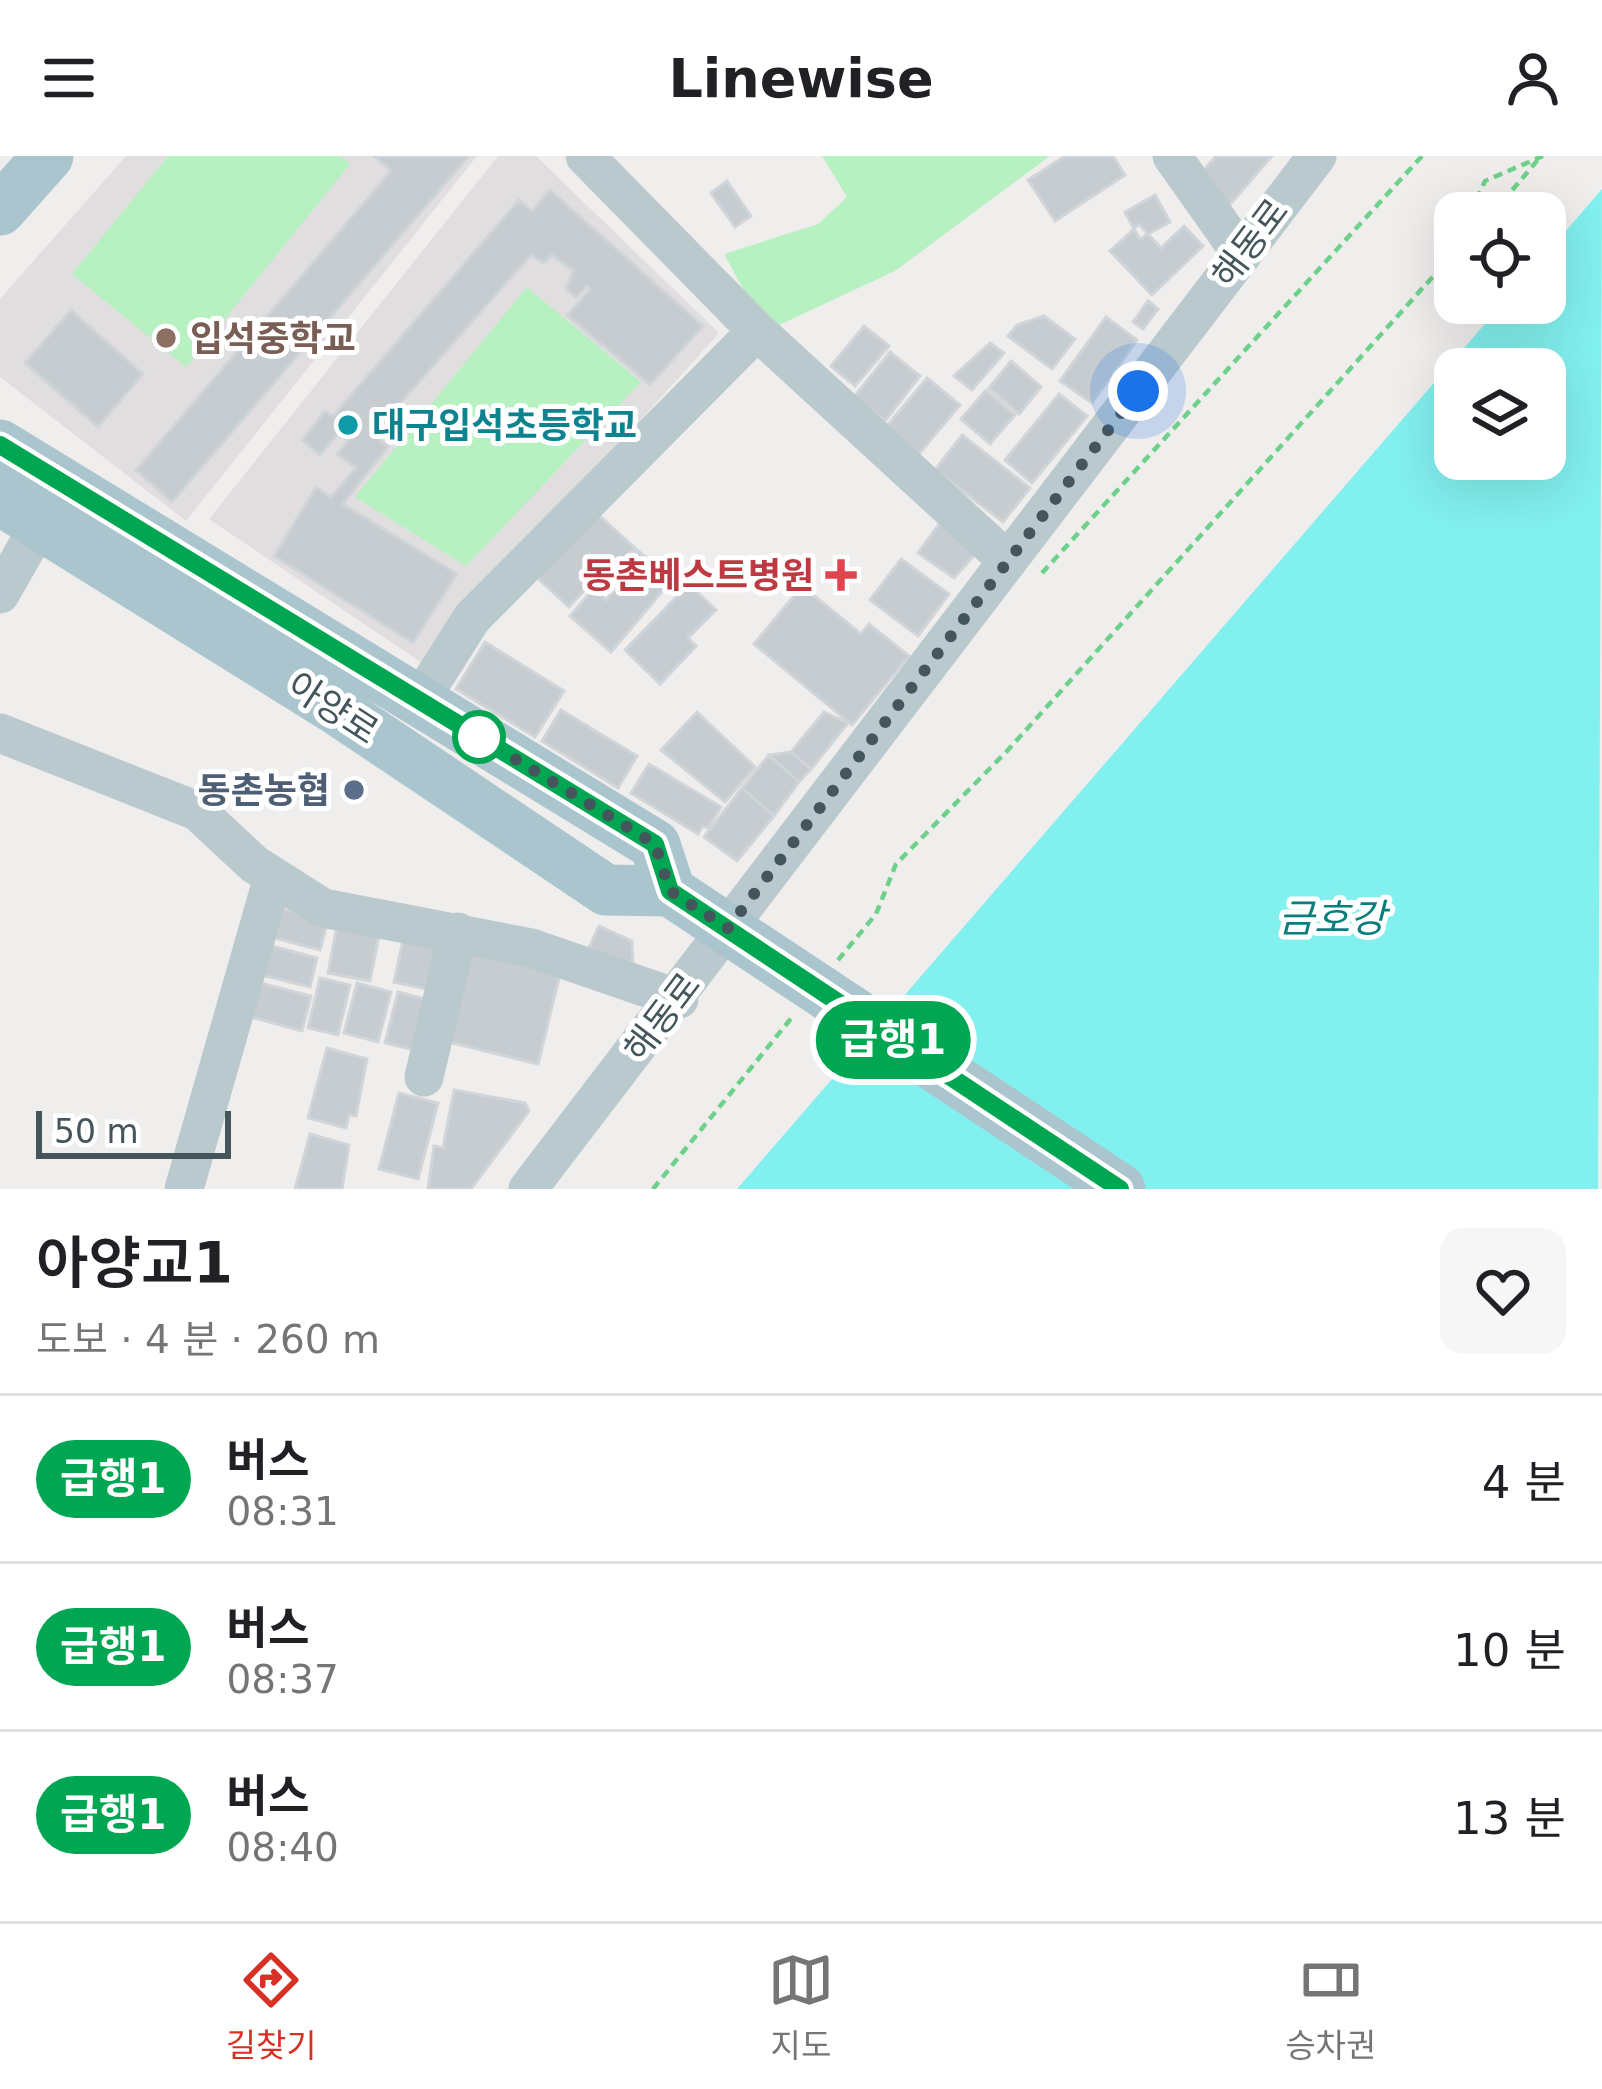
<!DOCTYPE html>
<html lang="ko">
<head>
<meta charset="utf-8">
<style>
	:root { --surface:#fff; --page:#f6f6f6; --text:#202124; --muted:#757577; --line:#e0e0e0; --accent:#d93025 }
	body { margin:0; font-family:"DejaVu Sans","Noto Sans KR",sans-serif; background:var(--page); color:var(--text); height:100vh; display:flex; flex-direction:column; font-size:45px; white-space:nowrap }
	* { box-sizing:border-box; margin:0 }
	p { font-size:39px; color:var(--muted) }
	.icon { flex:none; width:66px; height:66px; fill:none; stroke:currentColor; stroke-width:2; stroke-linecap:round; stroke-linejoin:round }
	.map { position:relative; height:1033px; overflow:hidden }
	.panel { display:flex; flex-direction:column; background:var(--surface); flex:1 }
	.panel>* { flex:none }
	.badge { padding:0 24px; border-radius:39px; font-size:42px; line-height:78px }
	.fabs { position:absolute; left:1434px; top:36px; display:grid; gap:24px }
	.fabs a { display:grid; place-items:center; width:132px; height:132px; border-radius:24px; background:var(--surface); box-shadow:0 12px 48px #0002; font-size:60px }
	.scale { position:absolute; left:36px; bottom:30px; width:195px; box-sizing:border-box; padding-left:12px; border:6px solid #44565b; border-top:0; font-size:33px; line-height:42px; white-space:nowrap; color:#44565b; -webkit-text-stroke:9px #fff; paint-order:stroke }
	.you { position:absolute; width:60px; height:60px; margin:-30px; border:9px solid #fff; border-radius:50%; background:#1a73e8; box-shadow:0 0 0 18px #1a73e833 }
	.map>.badge { position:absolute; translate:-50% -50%; box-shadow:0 0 0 6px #fff }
	.round { display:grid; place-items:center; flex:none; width:126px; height:126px; border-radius:24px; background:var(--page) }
	.headline { display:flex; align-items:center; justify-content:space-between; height:204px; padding:0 36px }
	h1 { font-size:57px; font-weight:600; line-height:90px }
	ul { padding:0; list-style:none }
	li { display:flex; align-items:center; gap:36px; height:168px; padding:0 36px; border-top:3px solid var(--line) }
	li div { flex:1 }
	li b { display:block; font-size:45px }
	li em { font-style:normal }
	li .badge { min-width:132px; font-weight:700; text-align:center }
	header { display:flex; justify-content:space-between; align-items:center; height:156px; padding:0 36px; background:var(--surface); font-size:54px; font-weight:600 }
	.tab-bar { display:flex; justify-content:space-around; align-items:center; height:168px; border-top:3px solid var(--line); background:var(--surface); font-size:33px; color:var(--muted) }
	.tab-bar a { display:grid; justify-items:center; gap:6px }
	.tab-bar .current { color:var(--accent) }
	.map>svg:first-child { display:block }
	.education { fill:#e1dee0 }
	.green { fill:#b8f1c1 }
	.water { fill:#82f0ee; fill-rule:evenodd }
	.building { fill:#c6ccd0; stroke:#d0d5d9; stroke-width:3 }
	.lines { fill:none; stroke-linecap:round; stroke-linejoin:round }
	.path { stroke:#6ed18a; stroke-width:4.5; stroke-dasharray:9 6; stroke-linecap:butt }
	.minor { stroke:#bac9cd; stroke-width:39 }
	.major { stroke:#abc5ce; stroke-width:51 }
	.line-casing { stroke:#fff; stroke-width:27 }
	.line { stroke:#00a651; stroke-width:18 }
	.walk { stroke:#44565b; stroke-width:12; stroke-dasharray:0 21.6 }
	.education-dot { fill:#8d6e63; stroke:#fff; stroke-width:4.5 }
	.culture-dot { fill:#0f9aa8; stroke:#fff; stroke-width:4.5 }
	.health-dot { fill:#e0444e; stroke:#fff; stroke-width:4.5 }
	.stop-dot { fill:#fff; stroke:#00a651; stroke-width:6 }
	.service-dot { fill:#5c6f8a; stroke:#fff; stroke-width:4.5 }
	.labels { text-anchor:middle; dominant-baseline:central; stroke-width:10; stroke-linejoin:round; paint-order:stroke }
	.street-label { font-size:36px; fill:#44565b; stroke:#fff }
	.education-label { font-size:36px; font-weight:bold; fill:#785e54; stroke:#fff; text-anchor:start }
	.culture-label { font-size:36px; font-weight:bold; fill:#0d838f; stroke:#fff; text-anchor:start }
	.health-label { font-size:36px; font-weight:bold; fill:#be3a42; stroke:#fff; text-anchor:end }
	.service-label { font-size:36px; font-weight:bold; fill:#4e5e75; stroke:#fff; text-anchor:end }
	.water-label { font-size:39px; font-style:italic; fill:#087f7d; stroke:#fff }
</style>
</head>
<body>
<header><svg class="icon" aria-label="menu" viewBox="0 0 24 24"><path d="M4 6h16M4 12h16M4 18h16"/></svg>Linewise<svg class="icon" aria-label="person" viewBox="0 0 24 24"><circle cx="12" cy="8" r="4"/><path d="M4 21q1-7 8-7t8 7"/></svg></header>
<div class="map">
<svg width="1602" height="1033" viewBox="0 0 1602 1033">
	<rect width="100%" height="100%" fill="#f0eded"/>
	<path class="education" d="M 126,0 L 477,0 L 186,365 L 0,221 L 0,143 Z
		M 498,0 L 536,0 L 719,177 L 422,507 L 209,363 Z"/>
	<path class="green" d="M 168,0 L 340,0 L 350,8 L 186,211 L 72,118 Z
		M 822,0 L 1050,0 L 895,115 L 766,175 L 724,98 L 818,68 L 847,41 Z
		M 527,131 L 641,226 L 466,410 L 355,341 Z"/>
	<path class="water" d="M 1602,33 L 1598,1033 L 737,1033 L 1503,147 L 1545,147 L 1545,99 ZM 1455,213 L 1545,213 L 1545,303 L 1455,303 Z"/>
	<path class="building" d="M 374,0 L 469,0 L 172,346 L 136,314 L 391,15 Z
		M 1065,0 L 1113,0 L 1125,19 L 1055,65 L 1028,24 Z
		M 1216,0 L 1272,0 L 1228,51 L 1196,23 Z
		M 727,25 L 751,60 L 735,71 L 711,37 Z
		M 550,34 L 703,170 L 650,229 L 567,159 L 590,134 L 587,130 L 576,142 L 566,133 L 573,115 L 552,99 L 544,107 L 531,99 L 373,278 L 388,291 L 343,348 L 457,418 L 413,487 L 274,400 L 316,331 L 331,341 L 356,312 L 337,298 L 348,285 L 339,277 L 320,299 L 302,284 L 325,255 L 333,260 L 519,44 L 532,55 Z
		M 1155,39 L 1170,66 L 1148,78 L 1139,68 L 1134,73 L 1125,56 Z
		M 1184,70 L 1203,90 L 1152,139 L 1110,95 L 1134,73 L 1140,83 L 1148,78 L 1161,92 Z
		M 1148,145 L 1158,153 L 1143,173 L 1133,166 Z
		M 71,154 L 143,218 L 98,271 L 25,207 Z
		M 1044,160 L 1075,183 L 1052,213 L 1008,180 L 1017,169 Z
		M 1106,161 L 1137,184 L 1092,247 L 1060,225 Z
		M 864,170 L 889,190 L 855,230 L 831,210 Z
		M 990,187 L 1004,197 L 972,234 L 954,220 Z
		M 890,196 L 920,220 L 885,265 L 854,241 Z
		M 1011,205 L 1041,231 L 1019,258 L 989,232 Z
		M 927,222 L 960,249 L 919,298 L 886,271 Z
		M 986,234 L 1015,259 L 990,288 L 961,263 Z
		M 1059,238 L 1087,260 L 1032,327 L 1005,304 Z
		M 962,279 L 1030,332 L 1003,366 L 935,314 Z
		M 591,352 L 635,392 L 600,432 L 593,425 L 569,451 L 532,417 Z
		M 945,360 L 978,395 L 954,422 L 918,397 Z
		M 637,394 L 672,424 L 611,496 L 570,460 L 593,433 L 606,444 L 619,428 L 613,423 Z
		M 901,403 L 949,438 L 918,480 L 870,444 Z
		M 689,428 L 716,454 L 688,482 L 696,490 L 660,528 L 625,494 Z
		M 802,430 L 861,478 L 869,468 L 909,500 L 852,569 L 754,488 Z
		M 485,486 L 564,535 L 535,581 L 456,533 Z
		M 561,554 L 637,600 L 618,632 L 542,585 Z
		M 697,556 L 755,611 L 725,646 L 661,594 Z
		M 824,556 L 848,567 L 811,613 L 791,596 Z
		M 791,596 L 811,613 L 799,626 L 769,599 Z
		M 769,599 L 799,626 L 774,660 L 742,632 Z
		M 649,608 L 721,651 L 708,672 L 703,670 L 698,678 L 631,637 Z
		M 742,632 L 774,660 L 737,705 L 704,681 Z
		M 284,753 L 328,765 L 320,794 L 271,781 L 277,756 Z
		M 338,765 L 380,774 L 370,825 L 328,817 Z
		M 599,770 L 632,785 L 633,811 L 589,792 Z
		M 403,784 L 440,792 L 431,834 L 394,826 Z
		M 268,789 L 317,802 L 310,831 L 261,819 Z
		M 471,792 L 561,814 L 538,908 L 448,886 Z
		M 320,822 L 350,829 L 338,879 L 308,872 Z
		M 260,827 L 311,840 L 302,875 L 251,861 Z
		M 357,827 L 391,836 L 378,886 L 344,877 Z
		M 398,836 L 425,843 L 419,895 L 385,887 Z
		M 327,892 L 367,903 L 356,960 L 349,959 L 346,972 L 308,962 Z
		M 454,934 L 525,947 L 529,955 L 471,1033 L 428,1033 L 434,990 L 443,992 Z
		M 399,937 L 438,947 L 418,1023 L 379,1013 Z
		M 310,978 L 349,989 L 342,1033 L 295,1033 Z"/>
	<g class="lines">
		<path class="path" d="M 1470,57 L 1485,25 L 1543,0
			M 1493,57 L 1541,0
			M 1042,417 L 1422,0
			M 838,804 L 876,758 L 896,708 L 1008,594 L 1455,96
			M 653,1033 L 793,860"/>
		<path class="minor" d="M 585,0 L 757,175
			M 1172,0 L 1242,99
			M 0,438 L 40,368
			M 420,544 L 472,462 L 757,175 L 1008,405
			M 0,577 L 197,655 L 254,708 L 323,752 L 531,792 L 679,843
			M 424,921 L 458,776
			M 184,1033 L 273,721
			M 528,1033 L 1317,0"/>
		<path class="major" d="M 0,54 L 48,0
			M 0,289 L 655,689 L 670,735
			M 0,344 L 336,553 L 606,734 L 670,735 L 1120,1033"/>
	</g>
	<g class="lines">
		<defs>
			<path id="line" d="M 0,289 L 655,688 L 670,735 L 1120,1033"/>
		</defs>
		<use href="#line" class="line-casing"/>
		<use href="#line" class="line"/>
		<path class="walk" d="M 479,581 L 655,688 L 670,735 L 728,772 L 1138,235"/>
	</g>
	<circle class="education-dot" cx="166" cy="182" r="12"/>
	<circle class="culture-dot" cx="348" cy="269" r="12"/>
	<path class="health-dot" d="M835 401h12v12h12v12h-12v12h-12v-12h-12v-12h12z"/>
	<circle class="stop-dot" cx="479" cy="581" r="24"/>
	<circle class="service-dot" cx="354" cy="634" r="12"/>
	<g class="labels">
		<g class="street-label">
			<text transform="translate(1250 87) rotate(-53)">해동로</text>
			<text transform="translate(333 552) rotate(33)">아양로</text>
			<text transform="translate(662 861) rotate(-53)">해동로</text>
		</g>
		<g class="education-label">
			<text x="190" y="182">입석중학교</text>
		</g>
		<g class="culture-label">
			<text x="372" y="269">대구입석초등학교</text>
		</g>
		<g class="health-label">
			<text x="814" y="419">동촌베스트병원</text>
		</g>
		<g class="service-label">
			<text x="330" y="634">동촌농협</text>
		</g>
		<g class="water-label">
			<text x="1332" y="762">금호강</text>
		</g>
	</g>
</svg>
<div class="fabs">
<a><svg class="icon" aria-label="locate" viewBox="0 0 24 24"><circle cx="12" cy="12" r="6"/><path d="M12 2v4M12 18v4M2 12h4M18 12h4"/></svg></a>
<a><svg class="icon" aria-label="layers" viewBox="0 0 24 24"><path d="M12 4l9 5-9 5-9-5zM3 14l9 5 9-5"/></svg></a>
</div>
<div class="scale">50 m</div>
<div class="you" style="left:1138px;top:235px"></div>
<b class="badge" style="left:893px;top:884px;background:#00a651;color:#fff">급행1</b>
</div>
<section class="panel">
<div class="headline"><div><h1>아양교1</h1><p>도보 · 4 분 · 260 m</p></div><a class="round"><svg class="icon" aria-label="heart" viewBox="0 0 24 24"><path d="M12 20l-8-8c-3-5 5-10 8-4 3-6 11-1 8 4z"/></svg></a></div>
<ul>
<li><span class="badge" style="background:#00a651;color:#fff">급행1</span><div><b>버스</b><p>08:31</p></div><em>4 분</em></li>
<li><span class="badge" style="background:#00a651;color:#fff">급행1</span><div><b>버스</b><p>08:37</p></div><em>10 분</em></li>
<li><span class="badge" style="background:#00a651;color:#fff">급행1</span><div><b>버스</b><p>08:40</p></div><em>13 분</em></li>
</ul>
</section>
<nav class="tab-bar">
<a class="current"><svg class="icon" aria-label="directions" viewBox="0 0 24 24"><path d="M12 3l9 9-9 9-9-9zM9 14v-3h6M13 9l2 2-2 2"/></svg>길찾기</a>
<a><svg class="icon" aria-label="map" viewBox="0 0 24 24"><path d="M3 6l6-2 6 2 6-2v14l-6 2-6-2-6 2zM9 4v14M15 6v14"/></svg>지도</a>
<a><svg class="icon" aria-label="tickets" viewBox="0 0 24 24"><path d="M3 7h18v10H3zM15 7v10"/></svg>승차권</a>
</nav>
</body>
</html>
